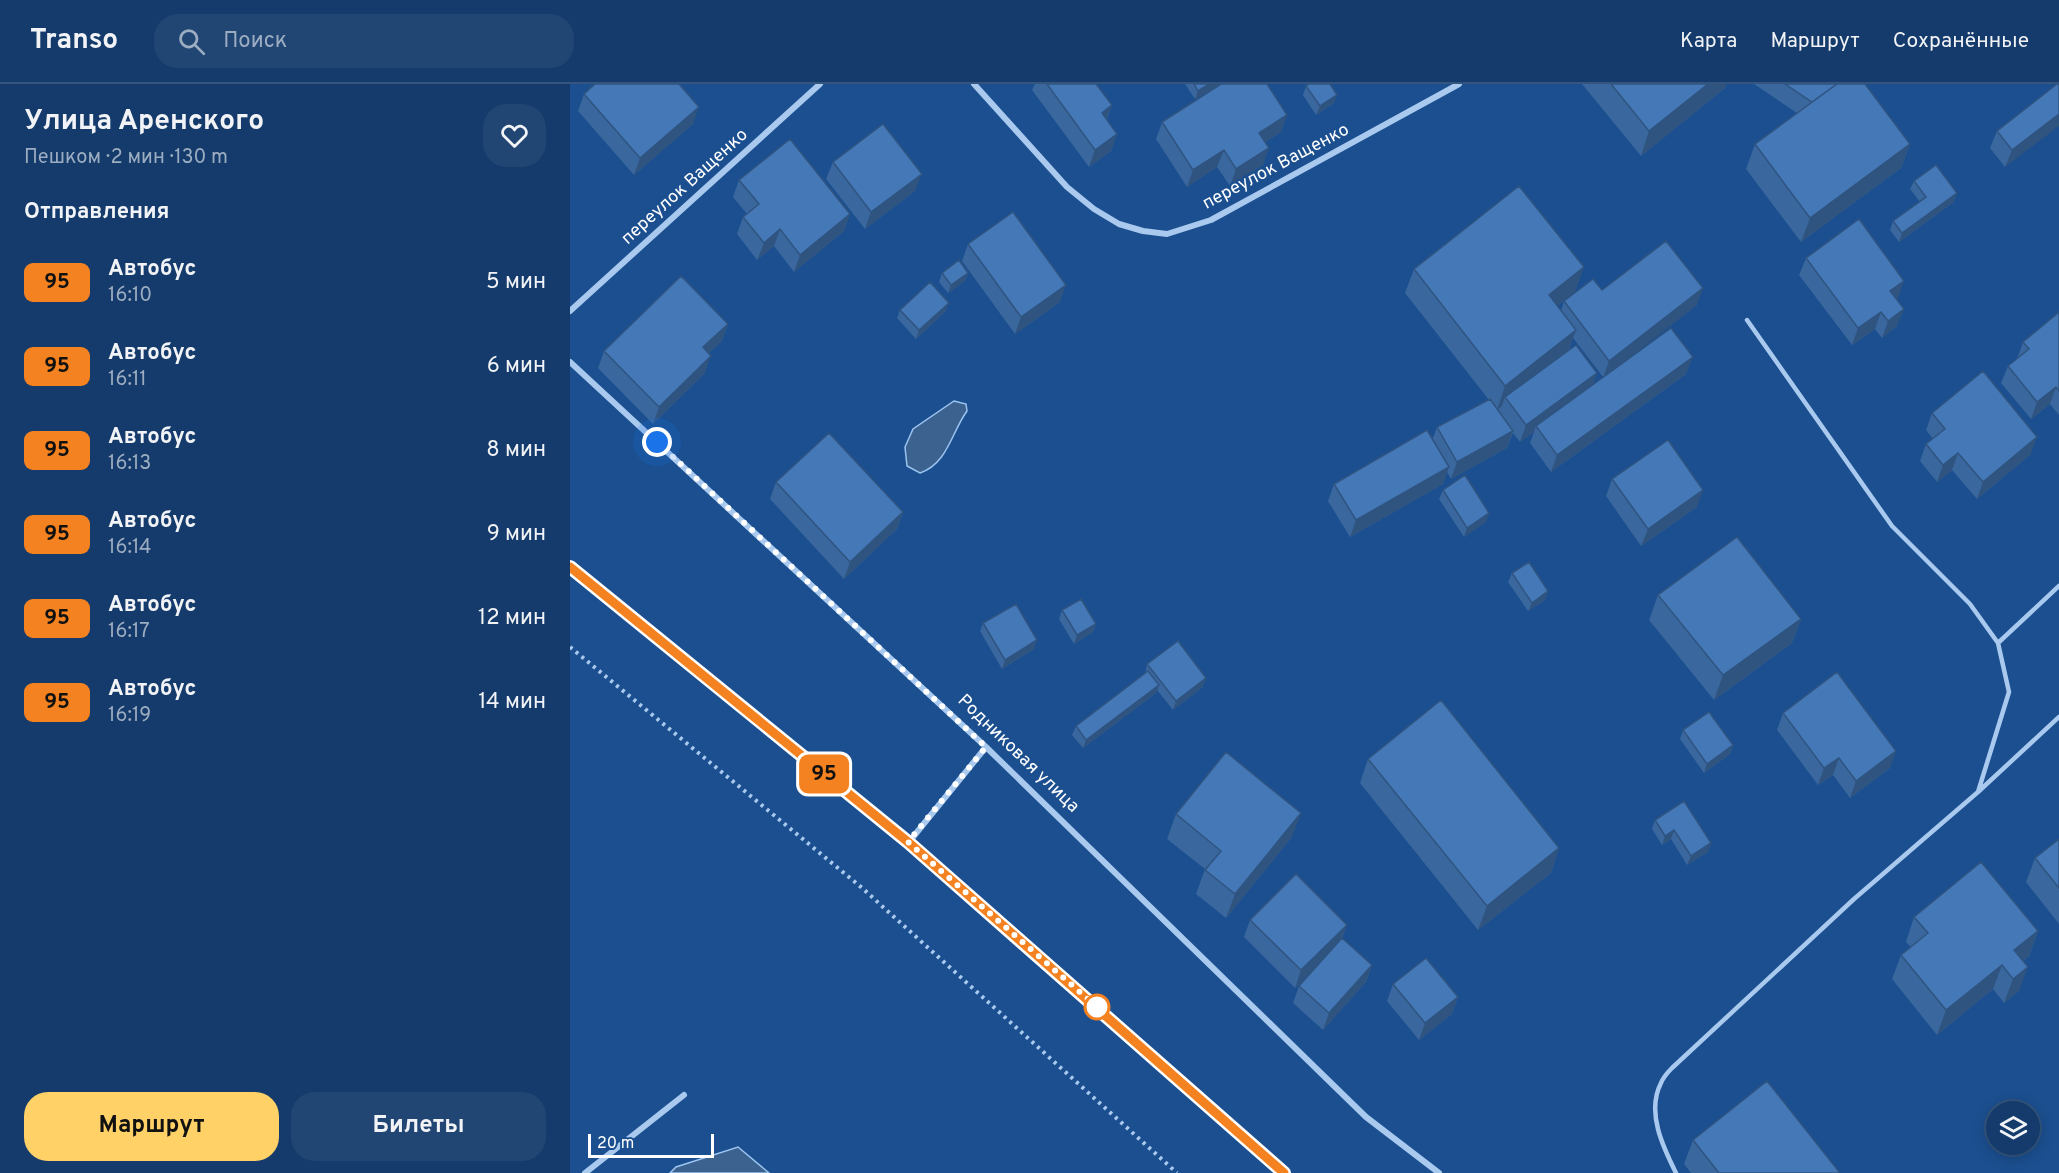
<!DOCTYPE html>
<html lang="ru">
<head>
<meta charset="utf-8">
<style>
	:root { --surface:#143b6b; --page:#214673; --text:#f1f3f6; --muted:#9dadc1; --line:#33557e; --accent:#ffd166 }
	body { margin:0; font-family:Overpass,sans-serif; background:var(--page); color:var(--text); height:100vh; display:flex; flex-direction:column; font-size:22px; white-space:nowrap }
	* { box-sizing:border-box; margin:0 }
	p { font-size:20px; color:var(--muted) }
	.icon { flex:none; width:33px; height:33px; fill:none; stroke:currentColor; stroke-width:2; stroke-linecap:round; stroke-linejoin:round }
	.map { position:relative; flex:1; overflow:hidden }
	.details { display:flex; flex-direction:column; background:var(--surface); width:570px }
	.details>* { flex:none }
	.badge { padding:0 12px; border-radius:9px; font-size:21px; line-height:39px }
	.buttons { position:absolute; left:1416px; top:1017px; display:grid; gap:12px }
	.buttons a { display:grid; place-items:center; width:54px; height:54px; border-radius:50%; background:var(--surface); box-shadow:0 3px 15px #0003,0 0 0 2px var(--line); font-size:30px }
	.scale { position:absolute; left:18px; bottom:15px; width:126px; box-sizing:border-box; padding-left:6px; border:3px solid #fff; border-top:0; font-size:16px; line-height:21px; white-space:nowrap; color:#fff; -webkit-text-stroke:4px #1b4f8f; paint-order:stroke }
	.you { position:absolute; width:30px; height:30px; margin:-15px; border:4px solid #fff; border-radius:50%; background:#1a73e8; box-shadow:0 0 0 9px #1a73e833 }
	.map>.badge { position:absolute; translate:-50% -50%; box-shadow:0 0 0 3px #fff }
	h2 { padding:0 24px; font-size:22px; line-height:54px }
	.round { display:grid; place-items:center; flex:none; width:63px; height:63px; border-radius:24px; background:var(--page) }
	.summary { display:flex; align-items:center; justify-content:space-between; height:102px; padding:0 24px }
	h1 { font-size:28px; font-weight:700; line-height:45px }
	.primary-button { display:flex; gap:12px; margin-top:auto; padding:12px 24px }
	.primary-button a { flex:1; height:69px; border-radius:24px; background:var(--accent); color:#111; font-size:24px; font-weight:700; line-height:69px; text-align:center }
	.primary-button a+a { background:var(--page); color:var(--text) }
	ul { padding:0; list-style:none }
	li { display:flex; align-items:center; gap:18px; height:84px; padding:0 24px }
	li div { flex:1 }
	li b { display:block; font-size:22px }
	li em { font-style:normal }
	li .badge { min-width:66px; font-weight:700; text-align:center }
	header { display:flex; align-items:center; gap:36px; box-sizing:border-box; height:84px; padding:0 30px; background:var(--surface); border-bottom:2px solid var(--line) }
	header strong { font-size:28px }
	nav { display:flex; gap:33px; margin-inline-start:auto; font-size:21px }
	.search { width:420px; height:54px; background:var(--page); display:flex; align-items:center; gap:15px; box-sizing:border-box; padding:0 21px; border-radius:24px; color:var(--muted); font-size:22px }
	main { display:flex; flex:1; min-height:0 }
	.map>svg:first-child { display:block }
	.water { fill:#3c6290; stroke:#9cc4f0; stroke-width:1.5 }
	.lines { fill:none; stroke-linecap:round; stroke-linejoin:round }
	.path { stroke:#a9c9ee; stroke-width:4; stroke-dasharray:3 4.5; stroke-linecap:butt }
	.lane { stroke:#a9c9ee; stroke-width:4.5 }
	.street { stroke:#a9c9ee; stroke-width:6 }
	.secondary { stroke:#d6e6fa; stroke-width:12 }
	.wall { fill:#3a679d; fill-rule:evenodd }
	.shaded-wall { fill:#305480 }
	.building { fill:#4478b7; stroke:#305480; stroke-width:1.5 }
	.line-casing { stroke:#fff; stroke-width:14 }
	.line { stroke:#f58220; stroke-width:9 }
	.walk { stroke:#fff; stroke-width:6; stroke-dasharray:0 10.8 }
	.stop-dot { fill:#fff; stroke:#f58220; stroke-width:3 }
	.labels { text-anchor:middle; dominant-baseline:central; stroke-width:4.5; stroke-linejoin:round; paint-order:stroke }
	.street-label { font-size:18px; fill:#fff; stroke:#1b4f8f }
</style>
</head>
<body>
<header>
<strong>Transo</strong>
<div class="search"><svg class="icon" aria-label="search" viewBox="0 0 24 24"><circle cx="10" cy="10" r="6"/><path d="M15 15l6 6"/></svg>Поиск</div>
<nav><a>Карта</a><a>Маршрут</a><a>Сохранённые</a></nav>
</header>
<main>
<section class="details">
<div class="summary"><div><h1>Улица Аренского</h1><p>Пешком · 2 мин · 130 m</p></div><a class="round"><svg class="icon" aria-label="heart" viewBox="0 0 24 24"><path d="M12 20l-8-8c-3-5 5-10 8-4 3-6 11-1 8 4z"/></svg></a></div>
<h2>Отправления</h2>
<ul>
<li><span class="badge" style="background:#f58220;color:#111">95</span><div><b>Автобус</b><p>16:10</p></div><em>5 мин</em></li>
<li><span class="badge" style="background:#f58220;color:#111">95</span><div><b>Автобус</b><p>16:11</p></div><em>6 мин</em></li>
<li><span class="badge" style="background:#f58220;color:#111">95</span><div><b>Автобус</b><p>16:13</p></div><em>8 мин</em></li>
<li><span class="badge" style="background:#f58220;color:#111">95</span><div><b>Автобус</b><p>16:14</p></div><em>9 мин</em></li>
<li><span class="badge" style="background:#f58220;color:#111">95</span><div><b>Автобус</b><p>16:17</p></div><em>12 мин</em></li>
<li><span class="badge" style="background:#f58220;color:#111">95</span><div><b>Автобус</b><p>16:19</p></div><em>14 мин</em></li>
</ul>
<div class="primary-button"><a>Маршрут</a><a>Билеты</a></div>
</section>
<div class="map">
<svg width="1489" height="1089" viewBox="0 0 1489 1089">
	<rect width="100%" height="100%" fill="#1b4f8f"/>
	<path class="water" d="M 384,317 L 396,320 L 397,327 C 381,349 378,379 350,389 L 337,382 L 335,363 L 343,345 Z
		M 168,1063 L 199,1089 L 100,1089 L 106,1083 Z"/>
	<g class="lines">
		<path class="path" d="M 0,563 L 291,803 L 607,1089"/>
		<path class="lane" d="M 1177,236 L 1322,442 L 1400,520 L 1428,559 L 1439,608 L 1408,708
			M 1428,559 L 1489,502
			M 1106,1089 C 1093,1063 1076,1028 1091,999 C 1093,994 1098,988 1102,984 L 1284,815 L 1408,708 L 1489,633"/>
		<path class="street" d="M 404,0 L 497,103 L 524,125 L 549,140 L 573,147 L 597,150 L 641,136 L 889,0
			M 0,227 L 250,0
			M 0,278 L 416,663 L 796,1033 L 869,1089
			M 339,758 L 416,663
			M 15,1089 L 114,1011"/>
		<path class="secondary" d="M 0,483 L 338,758 L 714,1089"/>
	</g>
	<path class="wall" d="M 465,0 L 526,0 L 542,21 L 537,35 L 547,50 L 541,67 L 519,83 L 462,6 Z
		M 615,0 L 650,0 L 625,15 Z
		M 1012,0 L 1156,0 L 1155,4 L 1071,72 Z
		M 1184,0 L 1295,0 L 1340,60 L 1331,84 L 1231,158 L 1176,85 L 1185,60 L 1227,29 Z
		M 1487,0 L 1435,83 L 1420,64 L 1427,47 Z
		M 736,2 L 764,19 L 746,31 L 733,11 Z
		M 14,10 L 123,40 L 64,91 L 8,27 Z
		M 717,31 L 711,48 L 695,58 L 693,81 L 660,102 L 647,83 L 617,103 L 586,55 L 592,38 Z
		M 263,78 L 345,107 L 295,145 L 256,95 Z
		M 169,96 L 280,130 L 274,147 L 224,188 L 204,162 L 187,176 L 167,150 L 173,133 L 177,130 L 163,113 Z
		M 1344,97 L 1384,118 L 1329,158 L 1320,146 L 1323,137 L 1350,118 L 1340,105 Z
		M 398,160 L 490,218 L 445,250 L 392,177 Z
		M 1236,174 L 1328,214 L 1326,215 L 1327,242 L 1312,254 L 1305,245 L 1282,261 L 1229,191 Z
		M 844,185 L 1005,208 L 987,222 L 991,227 L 994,217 L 1032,206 L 1127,221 L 1039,288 L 1116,290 L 981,388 L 960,359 L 964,348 L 950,358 L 943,349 L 937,364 L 881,395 L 877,388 L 873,400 L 780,453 L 758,417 L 764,400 L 863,354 L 867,343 L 919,316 L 835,209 ZM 1003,254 L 1033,293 L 1023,300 L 1027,289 L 999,266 Z
		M 372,189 L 398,189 L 395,197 L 378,209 L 369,198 Z
		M 330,226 L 376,227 L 346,255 L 327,234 Z
		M 1489,228 L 1489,331 L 1480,320 L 1461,335 L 1431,299 L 1438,282 L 1447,275 L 1453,258 Z
		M 158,240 L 152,257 L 139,269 L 135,289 L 83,340 L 28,284 L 34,267 Z
		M 1362,329 L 1461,370 L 1407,415 L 1382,386 L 1367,398 L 1350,377 L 1356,360 L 1363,355 L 1356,346 Z
		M 1042,395 L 1127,423 L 1071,462 L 1036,412 Z
		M 206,398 L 333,428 L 327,445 L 274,495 L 200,415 Z
		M 873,406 L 916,438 L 894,453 L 869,415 Z
		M 942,489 L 978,507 L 975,516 L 958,527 L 938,498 Z
		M 1088,511 L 1231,535 L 1222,559 L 1144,616 L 1079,536 Z
		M 492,526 L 526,540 L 523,548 L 504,560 L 489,535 Z
		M 413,539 L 464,565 L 432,585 L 410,547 Z
		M 577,580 L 633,603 L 603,626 L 587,606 L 586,609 L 513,664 L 502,651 L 506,642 L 575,590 Z
		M 1213,629 L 1320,684 L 1280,714 L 1263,691 L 1248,701 L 1207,646 Z
		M 1113,646 L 1163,661 L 1160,670 L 1134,689 L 1110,655 Z
		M 798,675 L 989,764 L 981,789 L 908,846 L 790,699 Z
		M 606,730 L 722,753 L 656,834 L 626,810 L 635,785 L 597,755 Z
		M 1085,736 L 1141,759 L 1138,768 L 1117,781 L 1101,755 L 1092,761 L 1082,745 Z
		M 1489,755 L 1489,840 L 1456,798 L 1465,774 Z
		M 1344,833 L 1468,847 L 1459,872 L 1453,877 L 1449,907 L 1434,919 L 1423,905 L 1367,951 L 1322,895 L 1331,871 L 1341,863 L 1336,858 Z
		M 680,836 L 777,841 L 772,854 L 802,881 L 796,898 L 753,946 L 723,919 L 729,902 L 755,873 L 725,904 L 674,853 Z
		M 823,900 L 888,913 L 882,930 L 849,956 L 817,917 Z
		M 1123,1056 L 1270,1089 L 1121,1089 L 1114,1080 Z"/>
	<path class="shaded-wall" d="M 639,0 L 650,0 L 625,15 L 628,7 Z
		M 1138,0 L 1156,0 L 1155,4 L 1071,72 L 1079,47 Z
		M 767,11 L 764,19 L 746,31 L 750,22 Z
		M 542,21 L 535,38 L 532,29 Z
		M 129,23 L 123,40 L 64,91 L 70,74 Z
		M 1489,30 L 1489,42 L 1435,83 L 1442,66 Z
		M 717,31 L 711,48 L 683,66 L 689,49 Z
		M 547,50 L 541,67 L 519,83 L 525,66 Z
		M 1340,60 L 1331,84 L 1231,158 L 1240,134 Z
		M 699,64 L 693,81 L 660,102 L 666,85 Z
		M 654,66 L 647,83 L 617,103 L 623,86 Z
		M 352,90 L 345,107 L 295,145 L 301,128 Z
		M 1387,109 L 1384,118 L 1329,158 L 1332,149 Z
		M 280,130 L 274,147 L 224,188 L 230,171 Z
		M 210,145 L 204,162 L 187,176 L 194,159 Z
		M 1014,183 L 1005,208 L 970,236 L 979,211 Z
		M 398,189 L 395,197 L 378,209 L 381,201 Z
		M 1334,197 L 1328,214 L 1314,224 L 1320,207 Z
		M 496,201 L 490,218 L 445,250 L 451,233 Z
		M 1133,204 L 1127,221 L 1033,294 L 1039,277 Z
		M 379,219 L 376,227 L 346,255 L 349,246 Z
		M 1334,225 L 1327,242 L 1312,254 L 1318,237 Z
		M 1311,228 L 1305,245 L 1282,261 L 1288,244 Z
		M 158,240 L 152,257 L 127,280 L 133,263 Z
		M 1006,246 L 997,270 L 935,313 L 932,322 L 927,326 L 935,302 Z
		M 141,272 L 135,289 L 83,340 L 89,323 Z
		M 1123,273 L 1116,290 L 981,388 L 987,371 Z
		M 1027,289 L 1021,306 L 966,342 L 964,348 L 950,358 L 956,341 Z
		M 1486,303 L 1480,320 L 1461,335 L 1467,318 Z
		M 943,347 L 937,364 L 881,395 L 887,378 Z
		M 1467,353 L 1461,370 L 1407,415 L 1413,398 Z
		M 1388,369 L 1382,386 L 1367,398 L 1373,381 Z
		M 879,383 L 873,400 L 780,453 L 786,436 Z
		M 1133,406 L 1127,423 L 1071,462 L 1078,445 Z
		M 333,428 L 327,445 L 274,495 L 280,478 Z
		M 919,429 L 916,438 L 894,453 L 897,444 Z
		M 978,507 L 975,516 L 958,527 L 962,519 Z
		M 1231,535 L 1222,559 L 1144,616 L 1153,591 Z
		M 526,540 L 523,548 L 504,560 L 507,551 Z
		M 467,556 L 464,565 L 432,585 L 435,576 Z
		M 636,594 L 633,603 L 603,626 L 606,617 Z
		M 589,601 L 586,609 L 513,664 L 516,656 Z
		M 1163,661 L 1160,670 L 1134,689 L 1137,680 Z
		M 1326,667 L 1320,684 L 1280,714 L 1286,697 Z
		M 1269,674 L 1263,691 L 1248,701 L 1254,684 Z
		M 731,729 L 722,753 L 656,834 L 665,810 Z
		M 1104,746 L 1101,755 L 1092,761 L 1095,752 Z
		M 1141,759 L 1138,768 L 1117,781 L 1121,772 Z
		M 989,764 L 981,789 L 908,846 L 917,822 Z
		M 777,841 L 770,858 L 725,904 L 731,886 Z
		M 1468,847 L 1459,872 L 1438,888 L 1444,866 Z
		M 802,881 L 796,898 L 753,946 L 759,929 Z
		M 1432,881 L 1423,905 L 1367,951 L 1376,926 Z
		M 1458,883 L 1449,907 L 1434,919 L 1443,895 Z
		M 888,913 L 882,930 L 849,956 L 855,939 Z"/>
	<path class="building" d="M 25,0 L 109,0 L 129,23 L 70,74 L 14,10 Z
		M 477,0 L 526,0 L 542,21 L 532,29 L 547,50 L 525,66 Z
		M 624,0 L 639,0 L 628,7 Z
		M 651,0 L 697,0 L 717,31 L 689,49 L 699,64 L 666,85 L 654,66 L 623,86 L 592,38 Z
		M 739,0 L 760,0 L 767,11 L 750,22 L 736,2 Z
		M 1041,0 L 1138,0 L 1079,47 Z
		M 1215,0 L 1267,0 L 1242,18 Z
		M 1267,0 L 1295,0 L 1340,60 L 1240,134 L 1185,60 Z
		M 1487,0 L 1489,0 L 1489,30 L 1442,66 L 1427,47 Z
		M 313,40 L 352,90 L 301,128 L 263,78 Z
		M 220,55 L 280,130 L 230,171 L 210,145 L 194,159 L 173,133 L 189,120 L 169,96 Z
		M 1366,81 L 1387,109 L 1332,149 L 1323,137 L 1356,113 L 1344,97 Z
		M 949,102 L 1014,183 L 979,211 L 1006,246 L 935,302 L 844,185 Z
		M 443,128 L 496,201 L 451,233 L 398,160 Z
		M 1289,135 L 1334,197 L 1320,207 L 1334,225 L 1318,237 L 1311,228 L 1288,244 L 1236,174 Z
		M 1096,157 L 1133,204 L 1039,277 L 994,217 L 1023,195 L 1032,206 Z
		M 389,176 L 398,189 L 381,201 L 372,189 Z
		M 111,192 L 158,240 L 133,263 L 141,272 L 89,323 L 34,267 Z
		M 360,198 L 379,219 L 349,246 L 330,226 Z
		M 1489,228 L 1489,307 L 1486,303 L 1467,318 L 1438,282 L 1459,265 L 1453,258 Z
		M 1101,244 L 1123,273 L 987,371 L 966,342 Z
		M 1006,261 L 1027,289 L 956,341 L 935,313 Z
		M 1413,287 L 1467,353 L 1413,398 L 1388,369 L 1373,381 L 1356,360 L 1375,345 L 1362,329 Z
		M 920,315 L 943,347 L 887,378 L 867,343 Z
		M 857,346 L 879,383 L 786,436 L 764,400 Z
		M 259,349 L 333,428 L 280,478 L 206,398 Z
		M 1098,356 L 1133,406 L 1078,445 L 1042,395 Z
		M 895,391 L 919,429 L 897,444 L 873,406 Z
		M 1167,453 L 1231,535 L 1153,591 L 1088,511 Z
		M 959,478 L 978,507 L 962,519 L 942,489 Z
		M 511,515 L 526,540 L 507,551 L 492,526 Z
		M 446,520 L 467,556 L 435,576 L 413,539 Z
		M 608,557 L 636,594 L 606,617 L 577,580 Z
		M 578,587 L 589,601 L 516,656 L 506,642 Z
		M 1267,588 L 1326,667 L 1286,697 L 1269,674 L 1254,684 L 1213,629 Z
		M 871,616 L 989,764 L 917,822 L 798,675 Z
		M 1139,628 L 1163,661 L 1137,680 L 1113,646 Z
		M 656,668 L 731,729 L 665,810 L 635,786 L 651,767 L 606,730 Z
		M 1114,717 L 1141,759 L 1121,772 L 1104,746 L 1095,752 L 1085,736 Z
		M 1489,755 L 1489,804 L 1465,774 Z
		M 1411,778 L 1468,847 L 1444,866 L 1458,883 L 1443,895 L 1432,881 L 1376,926 L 1331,871 L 1358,849 L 1344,833 Z
		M 726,790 L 777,841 L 731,886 L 680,836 Z
		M 772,854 L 802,881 L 759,929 L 729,902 Z
		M 856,874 L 888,913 L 855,939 L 823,900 Z
		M 1197,997 L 1270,1089 L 1149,1089 L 1123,1056 Z"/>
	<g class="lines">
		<defs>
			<path id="line" d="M 0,483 L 338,758 L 714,1089"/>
		</defs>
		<use href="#line" class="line-casing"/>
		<use href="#line" class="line"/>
		<path class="walk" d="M 87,358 L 416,663 L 338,758 L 527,923"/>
	</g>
	<circle class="stop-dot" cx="527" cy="923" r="12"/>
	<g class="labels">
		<g class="street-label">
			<text transform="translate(706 83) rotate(-28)">переулок Ващенко</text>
			<text transform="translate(115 103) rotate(-42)">переулок Ващенко</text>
			<text transform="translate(448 670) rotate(44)">Родниковая улица</text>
		</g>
	</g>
</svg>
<div class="buttons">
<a><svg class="icon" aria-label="layers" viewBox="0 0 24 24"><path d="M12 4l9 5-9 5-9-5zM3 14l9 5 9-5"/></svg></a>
</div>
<div class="scale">20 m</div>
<div class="you" style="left:87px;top:358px"></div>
<b class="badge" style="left:254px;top:690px;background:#f58220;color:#111">95</b>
</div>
</main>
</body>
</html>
